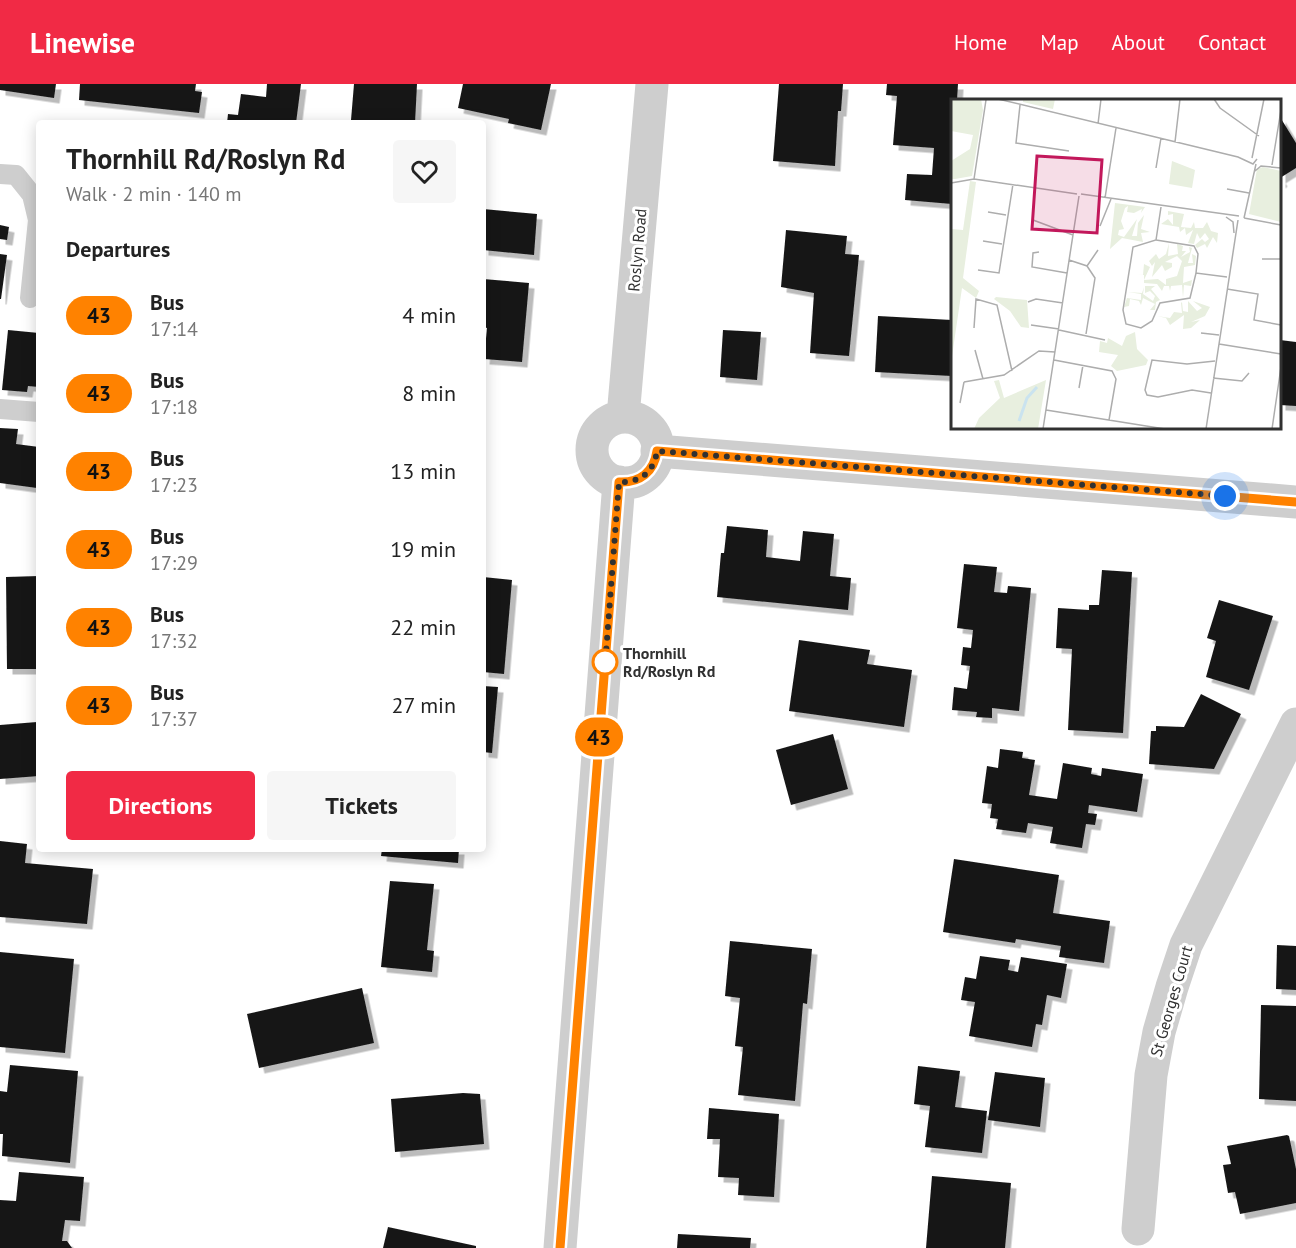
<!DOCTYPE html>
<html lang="en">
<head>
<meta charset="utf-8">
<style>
	:root { --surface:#fff; --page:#f6f6f6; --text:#222; --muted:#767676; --accent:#f12a45 }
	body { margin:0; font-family:"PT Sans",sans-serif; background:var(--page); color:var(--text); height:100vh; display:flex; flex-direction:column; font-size:22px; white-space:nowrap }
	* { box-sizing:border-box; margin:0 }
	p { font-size:20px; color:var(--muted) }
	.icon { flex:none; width:33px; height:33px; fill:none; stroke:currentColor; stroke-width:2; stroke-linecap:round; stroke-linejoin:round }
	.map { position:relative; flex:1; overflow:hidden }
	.details { position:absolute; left:36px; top:36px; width:450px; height:732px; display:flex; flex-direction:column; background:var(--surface); border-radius:6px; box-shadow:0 3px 15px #0003 }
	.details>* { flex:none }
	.badge { padding:0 12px; border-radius:20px; font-size:21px; line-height:39px }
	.you { position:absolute; width:30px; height:30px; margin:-15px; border:4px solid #fff; border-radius:50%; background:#1a73e8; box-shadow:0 0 0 9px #1a73e833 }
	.map>.badge { position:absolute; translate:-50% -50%; box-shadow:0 0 0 3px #fff }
	h2 { padding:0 30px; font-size:22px; line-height:54px }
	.round { display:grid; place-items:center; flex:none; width:63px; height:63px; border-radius:6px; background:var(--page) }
	.head { display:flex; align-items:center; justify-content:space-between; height:102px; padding:0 30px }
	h1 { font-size:28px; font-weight:600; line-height:45px }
	.action { display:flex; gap:12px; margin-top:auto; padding:12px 30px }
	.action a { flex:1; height:69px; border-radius:6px; background:var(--accent); color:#fff; font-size:24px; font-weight:600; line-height:69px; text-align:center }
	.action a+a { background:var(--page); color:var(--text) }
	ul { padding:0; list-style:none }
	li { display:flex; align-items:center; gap:18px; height:78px; padding:0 30px }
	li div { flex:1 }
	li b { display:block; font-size:22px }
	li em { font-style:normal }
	li .badge { min-width:66px; font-weight:700; text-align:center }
	header { display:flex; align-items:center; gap:36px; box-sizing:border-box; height:84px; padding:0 30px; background:var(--accent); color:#fff }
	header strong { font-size:28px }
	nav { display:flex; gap:33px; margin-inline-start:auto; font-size:21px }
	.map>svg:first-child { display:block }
	.building { fill:#181818; filter:url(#shadow) }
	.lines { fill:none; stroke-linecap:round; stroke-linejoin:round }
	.service { stroke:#cecece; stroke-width:20 }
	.minor { stroke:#cecece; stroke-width:33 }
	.tertiary { stroke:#cecece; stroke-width:33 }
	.line-casing { stroke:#fff; stroke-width:14 }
	.line { stroke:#ff8200; stroke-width:9 }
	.walk { stroke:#313131; stroke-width:6; stroke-dasharray:0 10.8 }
	.stop-dot { fill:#fff; stroke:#ff8200; stroke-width:3 }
	.labels { text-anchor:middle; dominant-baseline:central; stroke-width:6; stroke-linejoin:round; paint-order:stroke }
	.street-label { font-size:16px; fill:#313131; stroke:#fff }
	.stop-label { font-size:16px; font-weight:bold; fill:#313131; stroke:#fff; text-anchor:start }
	.inset-river { fill:none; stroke:#cae3ef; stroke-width:3 }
	.inset-road { fill:none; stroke:#adadad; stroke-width:1.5 }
	.view { fill:#c2185b; fill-opacity:0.15; stroke:#c2185b; stroke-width:3 }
	.inset-edge { fill:none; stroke:#313131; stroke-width:3 }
</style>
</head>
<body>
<header>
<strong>Linewise</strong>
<nav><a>Home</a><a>Map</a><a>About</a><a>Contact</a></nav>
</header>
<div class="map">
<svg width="1296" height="1164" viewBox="0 0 1296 1164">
	<defs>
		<filter id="shadow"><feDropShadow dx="5.5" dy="5.5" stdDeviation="0" flood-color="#0004"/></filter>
	</defs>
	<rect width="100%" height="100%" fill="#fff"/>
	<path class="building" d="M 0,0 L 56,0 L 54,14 L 0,6 Z
		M 80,0 L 196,0 L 195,7 L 202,8 L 199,29 L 79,16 Z
		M 267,0 L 301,0 L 296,39 L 227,39 L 228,30 L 238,31 L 241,10 L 266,13 Z
		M 354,0 L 417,0 L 415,39 L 351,36 Z
		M 463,0 L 551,0 L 541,46 L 508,39 L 509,35 L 458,24 Z
		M 779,0 L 843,0 L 841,27 L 838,27 L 835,82 L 773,77 Z
		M 887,0 L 958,0 L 957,16 L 952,16 L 952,120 L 905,116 L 907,90 L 932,91 L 934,64 L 893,61 L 897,12 L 886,11 Z
		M 1280,33 L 1296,59 L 1296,84 L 1280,94 L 1282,97 L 1280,99 Z
		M 483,125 L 537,130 L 534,171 L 483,166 Z
		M 0,141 L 9,143 L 7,156 L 0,155 Z
		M 786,146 L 847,152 L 845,170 L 859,171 L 849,272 L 810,269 L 814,209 L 781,203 Z
		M 0,170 L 7,171 L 1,215 L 0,215 Z
		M 483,195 L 529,199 L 522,278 L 484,275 L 487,244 L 483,243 Z
		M 878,232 L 952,236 L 952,292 L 875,288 Z
		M 8,246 L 39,249 L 39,303 L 28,302 L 27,308 L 2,306 Z
		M 723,246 L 761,248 L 757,296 L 720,293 Z
		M 1280,256 L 1296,258 L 1296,322 L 1280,321 Z
		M 0,344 L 18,345 L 16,360 L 39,363 L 37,404 L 0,399 Z
		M 727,442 L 768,446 L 766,473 L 800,477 L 803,447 L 834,450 L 830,492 L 851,494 L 848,526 L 717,513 L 721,469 L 724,469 Z
		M 964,480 L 997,483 L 994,508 L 1007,509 L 1008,502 L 1031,504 L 1019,627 L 992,624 L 992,634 L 976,633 L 977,628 L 952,626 L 954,603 L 967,605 L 970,582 L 961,581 L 963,563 L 971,564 L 973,546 L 957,544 Z
		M 1102,486 L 1132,488 L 1123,649 L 1068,646 L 1072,565 L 1056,564 L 1058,524 L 1089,526 L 1089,521 L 1099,521 Z
		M 39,492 L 39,585 L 7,585 L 6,493 Z
		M 483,493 L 512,496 L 504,590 L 483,588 Z
		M 1219,516 L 1273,532 L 1249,606 L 1206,593 L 1216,557 L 1207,554 Z
		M 799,556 L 870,566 L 867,580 L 912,586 L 904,643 L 789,627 Z
		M 483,602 L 498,603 L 492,669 L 483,668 Z
		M 1201,610 L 1241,630 L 1214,685 L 1149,680 L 1151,647 L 1156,647 L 1156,642 L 1184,643 Z
		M 36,622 L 39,622 L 39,692 L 0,695 L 0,641 L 37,638 Z
		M 833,650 L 848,705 L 791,721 L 776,666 Z
		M 1000,665 L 1023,668 L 1022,674 L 1035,676 L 1029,711 L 1057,715 L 1063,679 L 1092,684 L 1091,690 L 1101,692 L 1102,684 L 1143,690 L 1137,728 L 1089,721 L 1088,729 L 1097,730 L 1095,741 L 1086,740 L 1082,764 L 1050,759 L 1053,743 L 1028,739 L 1026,749 L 996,745 L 998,735 L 990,734 L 992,720 L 982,719 L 987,682 L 998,684 Z
		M 0,757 L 27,760 L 25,779 L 93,785 L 87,840 L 0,833 Z
		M 382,765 L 459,765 L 458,779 L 381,772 Z
		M 954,775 L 1059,791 L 1053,829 L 1110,837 L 1104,879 L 1059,873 L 1061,862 L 1016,855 L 1015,859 L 943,848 Z
		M 390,797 L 434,800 L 427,866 L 434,867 L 432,888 L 381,883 Z
		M 730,857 L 812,865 L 807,920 L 803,919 L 795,1017 L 738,1011 L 743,963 L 735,962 L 740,914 L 725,912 Z
		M 1277,861 L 1296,862 L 1296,906 L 1276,905 Z
		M 0,868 L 74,875 L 65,969 L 0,963 Z
		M 980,872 L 1010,876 L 1008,886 L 1018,888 L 1021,873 L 1067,880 L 1061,914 L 1047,911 L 1042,941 L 1036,940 L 1032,963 L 969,952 L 975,918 L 961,916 L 965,893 L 976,895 Z
		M 362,904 L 374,959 L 259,984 L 247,930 Z
		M 1261,921 L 1296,922 L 1296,1017 L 1259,1015 Z
		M 10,981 L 78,987 L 70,1079 L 2,1072 L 3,1050 L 0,1050 L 0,1007 L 7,1008 Z
		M 918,982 L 960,987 L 955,1023 L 987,1027 L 982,1069 L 925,1063 L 930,1022 L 914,1020 Z
		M 995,988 L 1045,994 L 1040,1043 L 988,1036 Z
		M 463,1009 L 480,1010 L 484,1060 L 395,1068 L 391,1015 Z
		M 709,1024 L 779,1030 L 774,1113 L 738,1111 L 739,1094 L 718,1093 L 720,1055 L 707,1055 Z
		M 1287,1051 L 1289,1052 L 1296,1085 L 1296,1119 L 1240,1130 L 1235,1108 L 1228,1109 L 1223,1081 L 1231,1080 L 1227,1062 Z
		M 19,1088 L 84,1093 L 80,1137 L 65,1136 L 62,1157 L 67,1157 L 72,1164 L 0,1164 L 0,1116 L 16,1117 Z
		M 932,1092 L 1011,1099 L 1005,1164 L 926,1164 Z
		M 388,1143 L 476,1162 L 476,1164 L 383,1164 Z
		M 678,1150 L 751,1154 L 750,1164 L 677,1164 Z"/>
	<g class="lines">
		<path class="service" d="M 0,90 L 16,91 L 32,111 L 38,136 L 30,214
			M 0,325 L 39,328"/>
		<path class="minor" d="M 1138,1145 L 1151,991 L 1159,948 L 1172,903 L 1186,861 L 1296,640"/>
		<path class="tertiary" d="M 623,333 L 652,0
			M592 366a33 33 0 1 1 66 0a33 33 0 1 1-66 0Z
			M 657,367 L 1296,418
			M 560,1164 L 619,398"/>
	</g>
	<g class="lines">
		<defs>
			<path id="line" d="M 560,1164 L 619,398 C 640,399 654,388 657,367 L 1296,418"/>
		</defs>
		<use href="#line" class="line-casing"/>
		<use href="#line" class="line"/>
		<path class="walk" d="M 605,578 L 605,582 L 619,398 C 640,399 654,388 657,367 L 1225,412"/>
	</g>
	<circle class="stop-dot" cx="605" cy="578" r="12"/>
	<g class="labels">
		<g class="street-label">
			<text transform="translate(637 166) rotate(-85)">Roslyn Road</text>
			<text transform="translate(1171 917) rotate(-74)">St Georges Court</text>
		</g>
		<g class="stop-label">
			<text x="623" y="569">Thornhill<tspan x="623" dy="18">Rd/Roslyn Rd</tspan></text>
		</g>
	</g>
	<g transform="translate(951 15)">
		<rect width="330" height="330" fill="#fff"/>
		<path d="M 0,0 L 30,0 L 32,11 L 21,77 L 4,80 L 0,80 L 0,62 L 19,50 L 22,36 L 0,32 ZM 72,0 L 104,0 L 102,10 L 72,3 ZM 221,62 L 244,71 L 241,89 L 218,85 ZM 312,68 L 330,72 L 330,123 L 298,115 L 306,70 ZM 19,82 L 25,83 L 12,179 L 28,192 L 25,199 L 11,189 L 0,264 L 0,130 L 12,131 ZM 164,104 L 194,108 L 190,114 L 191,110 L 183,114 L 176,113 L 177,107 L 174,109 L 170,122 L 173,130 L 168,131 L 167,136 L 173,138 L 186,120 L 181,137 L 186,137 L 187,124 L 193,116 L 190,130 L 199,133 L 190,134 L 192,143 L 171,139 L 159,150 ZM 217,112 L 233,115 L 230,128 L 240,129 L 243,123 L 244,129 L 252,129 L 256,123 L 260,132 L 267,134 L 266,144 L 262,138 L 256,149 L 254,145 L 246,149 L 244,146 L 251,140 L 254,143 L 258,140 L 254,134 L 249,140 L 246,134 L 243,145 L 237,144 L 242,131 L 235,136 L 234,129 L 229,133 L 228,128 L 210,125 L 217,120 L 222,126 L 222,115 L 217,116 ZM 218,144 L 217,157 L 227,155 L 226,145 L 232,147 L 231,152 L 235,152 L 230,158 L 239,153 L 238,148 L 241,149 L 237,164 L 242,164 L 241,155 L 245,157 L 244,166 L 233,168 L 232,184 L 241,181 L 240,187 L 233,186 L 232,199 L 231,186 L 220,187 L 219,192 L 218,187 L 213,187 L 211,192 L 206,185 L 193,184 L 193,176 L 184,175 L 192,176 L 193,165 L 199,168 L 193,181 L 207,180 L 215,186 L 215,180 L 226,177 L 231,162 L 226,157 L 214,163 L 221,164 L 221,168 L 214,172 L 211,166 L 201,178 L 204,163 L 201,167 L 198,162 L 205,155 L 208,160 L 215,155 ZM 194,187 L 204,187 L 200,190 L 209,201 L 205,203 L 204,211 L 199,211 L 204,205 L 192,199 L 190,206 L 188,202 L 179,200 L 178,207 L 173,208 L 176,199 L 190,201 L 190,195 L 177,193 L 191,194 L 193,188 L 192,195 L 202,202 L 204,197 L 199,192 L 194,194 ZM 45,198 L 76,201 L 78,229 L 70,228 L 59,212 L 43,200 ZM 237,202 L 246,212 L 251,209 L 242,202 L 259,208 L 254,217 L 240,223 L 249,221 L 240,229 L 232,230 L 233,216 L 219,226 L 215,219 L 206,217 L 219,219 L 223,213 L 231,214 L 230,204 L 231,203 L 232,212 L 237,213 ZM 184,233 L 186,250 L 197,261 L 195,266 L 166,272 L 160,267 L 167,256 L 148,253 L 149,242 L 156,244 L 157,239 L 171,247 L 175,237 ZM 48,281 L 53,299 L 95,281 L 87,330 L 23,330 L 28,319 L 49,299 L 43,282 Z" fill="#e8efdf"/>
		<path class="inset-river" d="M 68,322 L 76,299 L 86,288"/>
		<path class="inset-road" d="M 47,0 L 287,58 L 302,65 L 306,60M 263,0 L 269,9 L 308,37M 69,6 L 65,44 L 118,52M 147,25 L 150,0M 224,43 L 229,0M 301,59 L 313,0M 321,66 L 330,11M 205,69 L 210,39M 304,72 L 310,67 L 330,69M 23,80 L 35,1M 0,84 L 23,80 L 126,95M 276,90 L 298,94M 130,95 L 288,117M 154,99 L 165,29M 210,108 L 205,141 L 182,148 L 172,211 L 175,225 L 190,229 L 201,222 L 209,204 L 239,199 L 245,174 L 276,178M 37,113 L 55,116M 275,118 L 282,123 L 283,134M 293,119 L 330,126M 293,119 L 305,65M 82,121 L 122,136M 149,127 L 160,100M 205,141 L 243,147 L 247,155 L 245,174M 32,142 L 51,145M 88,153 L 82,154 L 81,168 L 116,174M 311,160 L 330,160M 118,161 L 136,167 L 144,179 L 135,235M 136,167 L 147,151M 27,171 L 48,174 L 62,85M 276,190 L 307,195 L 303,221 L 330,226M 77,203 L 85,200 L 112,204M 80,226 L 108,230M 23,229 L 25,200 L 46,206 L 61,272M 108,231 L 154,241M 250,234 L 268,236M 268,245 L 330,255M 24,251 L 32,280M 103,261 L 161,272 L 165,280 L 158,321M 262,279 L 291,282 L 298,274M 13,283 L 53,276 L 88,252 L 104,253M 128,289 L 132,266M 260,294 L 241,291 L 207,298 L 196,296 L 194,291 L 201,261 L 236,265 L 264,262M 9,304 L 13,283M 95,311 L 214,330M 92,330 L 128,97M 255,330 L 287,121M 321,330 L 330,268"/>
		<path class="view" d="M 86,57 L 151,61 L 146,134 L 81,130 Z"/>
		<rect width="330" height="330" class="inset-edge"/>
	</g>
</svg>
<div class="you" style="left:1225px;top:412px"></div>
<b class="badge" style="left:599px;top:653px;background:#ff8200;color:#111">43</b>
<section class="details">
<div class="head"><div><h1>Thornhill Rd/Roslyn Rd</h1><p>Walk · 2 min · 140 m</p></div><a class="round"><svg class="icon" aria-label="heart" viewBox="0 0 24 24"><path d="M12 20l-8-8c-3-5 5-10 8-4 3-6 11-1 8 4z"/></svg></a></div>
<h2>Departures</h2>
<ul>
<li><span class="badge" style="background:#ff8200;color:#111">43</span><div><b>Bus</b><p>17:14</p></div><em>4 min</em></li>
<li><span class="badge" style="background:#ff8200;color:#111">43</span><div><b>Bus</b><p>17:18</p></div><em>8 min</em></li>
<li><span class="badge" style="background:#ff8200;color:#111">43</span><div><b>Bus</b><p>17:23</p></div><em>13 min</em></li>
<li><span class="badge" style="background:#ff8200;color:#111">43</span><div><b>Bus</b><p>17:29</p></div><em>19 min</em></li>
<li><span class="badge" style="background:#ff8200;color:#111">43</span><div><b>Bus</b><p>17:32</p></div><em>22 min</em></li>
<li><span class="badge" style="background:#ff8200;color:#111">43</span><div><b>Bus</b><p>17:37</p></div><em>27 min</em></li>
</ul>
<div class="action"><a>Directions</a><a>Tickets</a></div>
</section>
</div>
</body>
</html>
